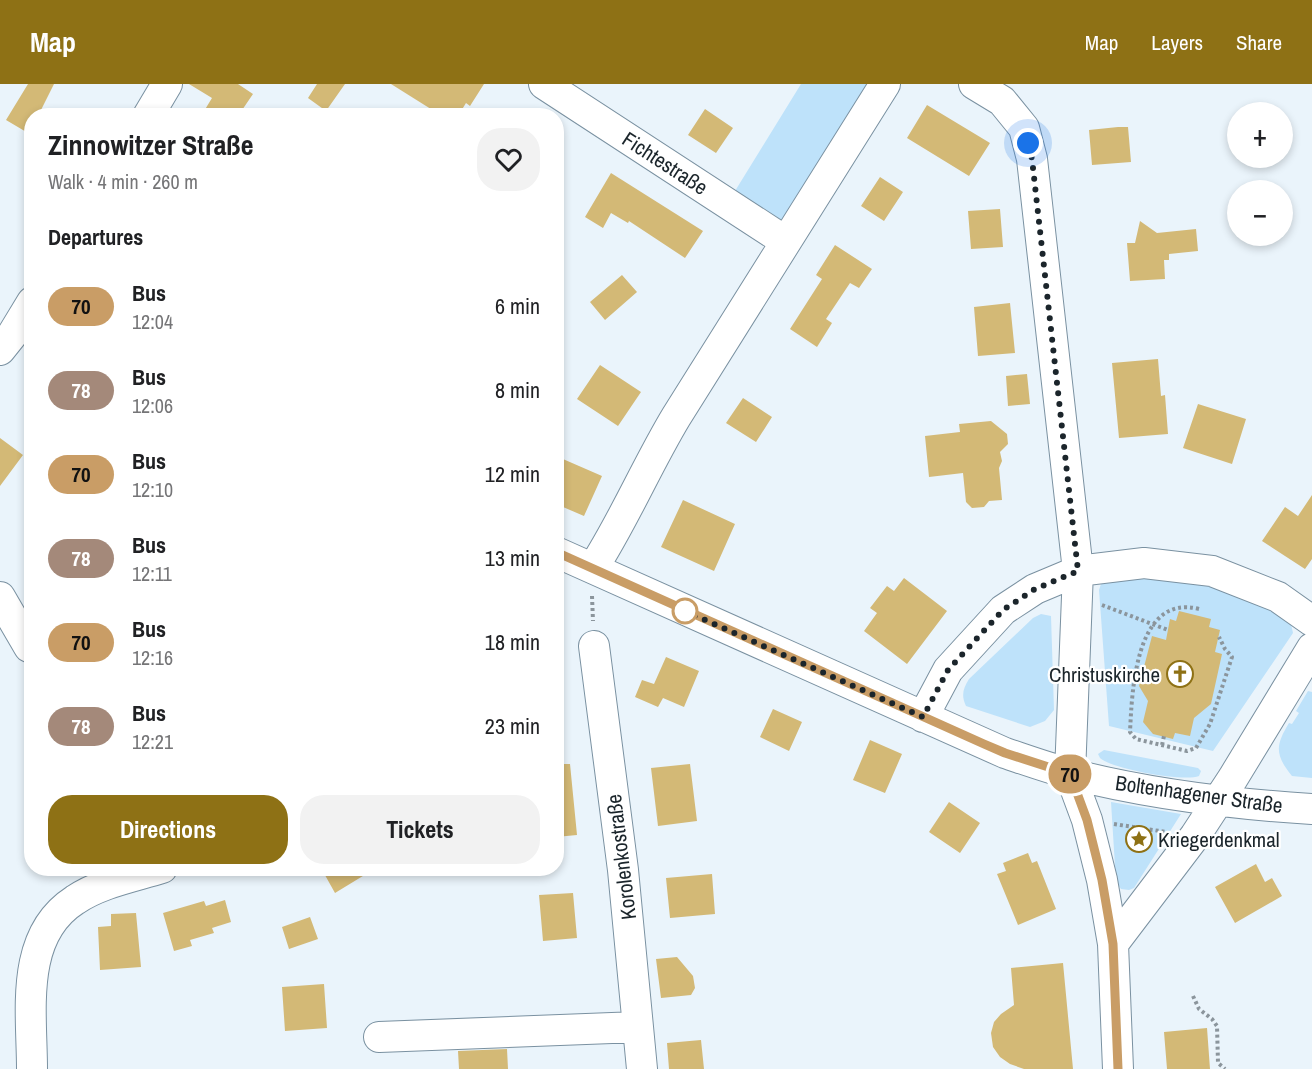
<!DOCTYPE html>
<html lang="en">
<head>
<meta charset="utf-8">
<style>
	:root { --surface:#fff; --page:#f2f2f2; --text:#202124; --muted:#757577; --accent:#8e7115 }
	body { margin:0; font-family:"Archivo Narrow",sans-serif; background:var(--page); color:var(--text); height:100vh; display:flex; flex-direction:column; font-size:22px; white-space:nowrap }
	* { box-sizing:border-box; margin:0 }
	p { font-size:20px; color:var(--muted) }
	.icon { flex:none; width:33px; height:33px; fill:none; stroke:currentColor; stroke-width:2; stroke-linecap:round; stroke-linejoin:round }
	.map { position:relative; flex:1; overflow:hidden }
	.drawer { position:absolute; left:24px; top:24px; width:540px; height:768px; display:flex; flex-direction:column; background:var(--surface); border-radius:24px; box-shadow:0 3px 9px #0003 }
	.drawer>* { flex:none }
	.badge { padding:0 12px; border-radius:20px; font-size:21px; line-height:39px }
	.controls { position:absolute; left:1227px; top:18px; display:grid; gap:12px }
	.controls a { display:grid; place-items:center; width:66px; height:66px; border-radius:50%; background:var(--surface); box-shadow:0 3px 9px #0003; font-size:30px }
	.you { position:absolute; width:30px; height:30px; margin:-15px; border:4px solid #fff; border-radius:50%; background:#1a73e8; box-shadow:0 0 0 9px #1a73e833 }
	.map>.badge { position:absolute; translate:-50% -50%; box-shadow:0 0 0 3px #fff }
	h2 { padding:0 24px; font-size:22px; line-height:54px }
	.round { display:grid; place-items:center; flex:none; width:63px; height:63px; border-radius:24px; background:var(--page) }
	.overview { display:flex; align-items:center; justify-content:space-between; height:102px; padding:0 24px }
	h1 { font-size:28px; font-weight:700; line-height:45px }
	.action { display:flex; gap:12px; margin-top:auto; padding:12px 24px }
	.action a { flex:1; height:69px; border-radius:24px; background:var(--accent); color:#fff; font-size:24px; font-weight:700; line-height:69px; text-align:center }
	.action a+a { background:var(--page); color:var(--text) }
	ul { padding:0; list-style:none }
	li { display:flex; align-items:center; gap:18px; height:84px; padding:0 24px }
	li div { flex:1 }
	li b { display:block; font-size:22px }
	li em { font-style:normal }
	li .badge { min-width:66px; font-weight:700; text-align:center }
	header { display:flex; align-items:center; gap:36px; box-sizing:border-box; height:84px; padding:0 30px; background:var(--accent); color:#fff }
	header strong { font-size:28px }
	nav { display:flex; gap:33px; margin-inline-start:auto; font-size:21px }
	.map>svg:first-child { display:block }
	.green { fill:#bee2fa }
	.building { fill:#d3b976 }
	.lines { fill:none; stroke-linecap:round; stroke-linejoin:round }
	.minor-casing { stroke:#7a91a1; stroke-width:32 }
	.path { stroke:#8b959c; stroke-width:4; stroke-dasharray:3 3; stroke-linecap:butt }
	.minor { stroke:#fff; stroke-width:30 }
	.line-casing { stroke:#fff; stroke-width:14 }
	.line { stroke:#c99d66; stroke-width:9 }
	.walk { stroke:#1b252b; stroke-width:6; stroke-dasharray:0 10.8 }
	.stop-dot { fill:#fff; stroke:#c99d66; stroke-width:3 }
	.labels { text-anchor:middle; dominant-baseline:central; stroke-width:4.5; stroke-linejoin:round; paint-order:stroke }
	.street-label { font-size:21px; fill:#1b252b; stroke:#fff }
	.poi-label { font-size:21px; fill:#1b252b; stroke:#fff; text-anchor:end }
</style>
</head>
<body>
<header>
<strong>Map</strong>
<nav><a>Map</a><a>Layers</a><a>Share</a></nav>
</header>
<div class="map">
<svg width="1312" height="985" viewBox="0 0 1312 985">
	<rect width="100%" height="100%" fill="#eaf4fb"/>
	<path class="green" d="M 801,0 L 870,0 L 785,138 L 735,107 Z
		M 1138,493 L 1208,501 L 1259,519 L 1291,540 L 1293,549 L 1213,667 L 1109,642 L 1099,506 L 1101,500 L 1106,497 Z
		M 1041,530 L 1051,532 L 1054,626 L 1045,637 L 1030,643 L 966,622 C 961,611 963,605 969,595 L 1033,534 Z
		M 1308,607 L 1312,608 L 1312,694 L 1292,692 C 1275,671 1275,662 1289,639 L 1292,640 L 1299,629 L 1296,627 Z
		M 1104,666 L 1198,684 L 1201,687 L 1199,692 C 1183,698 1112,685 1100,674 L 1098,670 Z
		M 1111,718 L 1181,730 L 1134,804 L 1129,806 L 1121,805 L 1116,798 Z"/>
	<path class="building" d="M 28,0 L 54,0 L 38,32 L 32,32 L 32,43 L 28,49 L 6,36 Z
		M 189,0 L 238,0 L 253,10 L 238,32 L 201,32 L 212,14 Z
		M 317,0 L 345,0 L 326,27 L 308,14 Z
		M 391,0 L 484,0 L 470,22 L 466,19 L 458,32 L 442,32 Z
		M 927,21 L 990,59 L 969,92 L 907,54 Z
		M 705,25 L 733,44 L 716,69 L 688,51 Z
		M 1118,43 L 1128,43 L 1131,78 L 1092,81 L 1089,46 Z
		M 611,89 L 703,147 L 685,174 L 629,137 L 628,139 L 611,129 L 603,144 L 585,133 Z
		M 880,93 L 903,108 L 884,137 L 861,122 Z
		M 1000,125 L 1003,163 L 971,165 L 968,127 Z
		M 1140,137 L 1157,149 L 1196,145 L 1198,167 L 1169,170 L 1169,176 L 1164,176 L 1165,195 L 1130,197 L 1127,159 L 1135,159 Z
		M 835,161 L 872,185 L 859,204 L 850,199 L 826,235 L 832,239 L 817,263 L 790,245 L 822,195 L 816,191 Z
		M 622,191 L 637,208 L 605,236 L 590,218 Z
		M 1010,219 L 1015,269 L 978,272 L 974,223 Z
		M 1158,275 L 1161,312 L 1165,311 L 1168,350 L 1119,354 L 1112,279 Z
		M 600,281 L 641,308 L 618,342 L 577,315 Z
		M 1027,290 L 1030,320 L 1008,322 L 1006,292 Z
		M 743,314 L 772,333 L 756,358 L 726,339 Z
		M 1198,320 L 1246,335 L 1232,380 L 1183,364 Z
		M 991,337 L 1007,350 L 1008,360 L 1000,368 L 1002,377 L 999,384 L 1002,416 L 989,417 L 984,423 L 972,424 L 966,418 L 963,389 L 929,393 L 925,352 L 960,348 L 959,340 Z
		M 0,354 L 23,371 L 0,402 Z
		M 556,372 L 602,392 L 584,432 L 556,420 Z
		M 1312,411 L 1312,475 L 1305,485 L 1262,457 L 1285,423 L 1298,432 Z
		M 683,416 L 735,440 L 714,487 L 661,463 Z
		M 904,494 L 947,527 L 907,580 L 864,547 L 877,529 L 870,524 L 887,502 L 894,507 Z
		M 1179,527 L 1211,535 L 1209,543 L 1220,546 L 1215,568 L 1222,570 L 1211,620 L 1194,634 L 1190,652 L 1175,649 L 1173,655 L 1153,650 L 1143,638 L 1148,617 L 1139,602 L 1152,552 L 1166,556 L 1170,535 L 1176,537 Z
		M 666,573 L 699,587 L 684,623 L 663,614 L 658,623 L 635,613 L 642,596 L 654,600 Z
		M 773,625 L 802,638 L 789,667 L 760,653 Z
		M 870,656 L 902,670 L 885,709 L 853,696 Z
		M 556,680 L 570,680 L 577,751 L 556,753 Z
		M 690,680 L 697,737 L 658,742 L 651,684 Z
		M 949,718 L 980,739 L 960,769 L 929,748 Z
		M 1028,769 L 1032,779 L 1037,777 L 1056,825 L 1018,841 L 997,790 L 1006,787 L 1003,779 Z
		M 1256,780 L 1265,798 L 1272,794 L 1282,812 L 1235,839 L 1215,803 Z
		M 321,784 L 376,784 L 335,809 Z
		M 712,790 L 715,830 L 670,834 L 666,794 Z
		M 573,809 L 577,854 L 543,857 L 539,811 Z
		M 225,816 L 231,838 L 212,844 L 214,849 L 190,856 L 192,862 L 174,867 L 163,829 L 204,817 L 206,822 Z
		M 136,829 L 141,883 L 100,886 L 98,843 L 111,842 L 111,830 Z
		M 310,833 L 318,855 L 289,865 L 282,843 Z
		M 677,873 L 693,892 L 695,904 L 691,911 L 661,914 L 656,875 Z
		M 1063,879 L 1073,985 L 1024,985 L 1010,980 L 1000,973 L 993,963 L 991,949 L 994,938 L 1001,930 L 1014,921 L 1011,884 Z
		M 324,900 L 327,944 L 285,947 L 282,903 Z
		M 1207,944 L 1210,985 L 1167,985 L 1164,948 Z
		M 701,956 L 704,985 L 669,985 L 667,959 Z
		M 507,965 L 508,985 L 459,985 L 458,967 Z"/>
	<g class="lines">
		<defs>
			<path id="minor" d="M 544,0 L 785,157
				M 974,0 L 1002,17 L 1024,44 L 1032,75 L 1078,487 L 1070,690 L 1087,736 L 1102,796 L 1113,860 L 1118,985
				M 148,32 L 167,0
				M 0,266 L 12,251 L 32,218
				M 556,468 L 1005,669 C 1026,676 1048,684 1071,690 C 1149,710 1231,720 1312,725
				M 593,484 C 624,436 646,383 676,333 L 885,0
				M 0,513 L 29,563 L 32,564
				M 594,562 L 623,786 L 642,985
				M 923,633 L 948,586 L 1003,526 L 1035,505 L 1078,487 L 1144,479 L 1212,487 L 1278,513 L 1312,537
				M 1113,860 L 1195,752 L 1233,694 L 1312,564
				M 379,953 L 638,943
				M 32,985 C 32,928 19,852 75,816 C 100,799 133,793 162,784"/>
		</defs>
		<use href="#minor" class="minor-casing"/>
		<path class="path" d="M 592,512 L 593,537
			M 1102,521 L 1168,546
			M 1199,525 C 1135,509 1132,608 1130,648 L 1136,655 L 1187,667 L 1196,664 L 1210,640 L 1232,573 L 1225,565 L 1219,553
			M 1162,661 L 1164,652
			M 1114,740 L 1166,748
			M 1193,912 L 1199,925 L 1212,935 L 1217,942 L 1218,979 L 1225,985"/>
		<use href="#minor" class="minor"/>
	</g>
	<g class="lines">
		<defs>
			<path id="line" d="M 556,468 L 984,660 L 1005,669 L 1070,690 L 1087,736 L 1102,796 L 1113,860 L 1118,985"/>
		</defs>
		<use href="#line" class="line-casing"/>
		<use href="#line" class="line"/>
		<path class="walk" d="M 685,527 L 923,633 L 948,586 L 1003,526 L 1035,505 L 1078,487 L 1032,75 L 1028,59"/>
	</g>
	<defs>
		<symbol id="church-ring" viewBox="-11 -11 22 22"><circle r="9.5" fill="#fff" stroke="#8e7115" stroke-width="1.5"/><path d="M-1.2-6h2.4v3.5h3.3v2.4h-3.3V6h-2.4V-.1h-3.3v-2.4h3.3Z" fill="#8e7115"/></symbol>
		<symbol id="sight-ring" viewBox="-11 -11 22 22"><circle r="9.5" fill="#fff" stroke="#8e7115" stroke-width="1.5"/><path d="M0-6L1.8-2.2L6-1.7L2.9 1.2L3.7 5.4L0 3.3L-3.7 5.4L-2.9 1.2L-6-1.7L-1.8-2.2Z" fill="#8e7115"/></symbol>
	</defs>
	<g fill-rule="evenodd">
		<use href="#church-ring" x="1165" y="575" width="30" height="30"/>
		<use href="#sight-ring" x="1124" y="740" width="30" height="30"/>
	</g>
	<circle class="stop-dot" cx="685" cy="527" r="12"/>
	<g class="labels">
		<g class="street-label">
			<text transform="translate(665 79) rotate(33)">Fichtestraße</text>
			<text transform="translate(1199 710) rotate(8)">Boltenhagener Straße</text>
			<text transform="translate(621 773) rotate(-97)">Korolenkostraße</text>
		</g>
		<g class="poi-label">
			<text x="1160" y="590">Christuskirche</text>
			<text x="1158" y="755" text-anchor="start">Kriegerdenkmal</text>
		</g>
	</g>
</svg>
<div class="controls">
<a>+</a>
<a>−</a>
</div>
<div class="you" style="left:1028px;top:59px"></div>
<b class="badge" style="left:1070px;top:690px;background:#c99d66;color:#111">70</b>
<section class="drawer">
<div class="overview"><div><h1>Zinnowitzer Straße</h1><p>Walk · 4 min · 260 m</p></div><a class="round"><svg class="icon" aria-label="heart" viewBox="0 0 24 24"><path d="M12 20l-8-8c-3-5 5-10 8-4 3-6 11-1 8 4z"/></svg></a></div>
<h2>Departures</h2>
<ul>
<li><span class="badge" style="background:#c99d66;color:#111">70</span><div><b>Bus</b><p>12:04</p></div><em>6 min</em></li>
<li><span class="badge" style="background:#a4897a;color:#fff">78</span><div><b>Bus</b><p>12:06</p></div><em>8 min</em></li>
<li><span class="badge" style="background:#c99d66;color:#111">70</span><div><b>Bus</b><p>12:10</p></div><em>12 min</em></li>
<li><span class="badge" style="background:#a4897a;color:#fff">78</span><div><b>Bus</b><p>12:11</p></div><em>13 min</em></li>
<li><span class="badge" style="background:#c99d66;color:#111">70</span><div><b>Bus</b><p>12:16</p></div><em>18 min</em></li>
<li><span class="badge" style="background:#a4897a;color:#fff">78</span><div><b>Bus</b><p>12:21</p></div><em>23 min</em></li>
</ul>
<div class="action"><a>Directions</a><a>Tickets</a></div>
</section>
</div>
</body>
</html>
